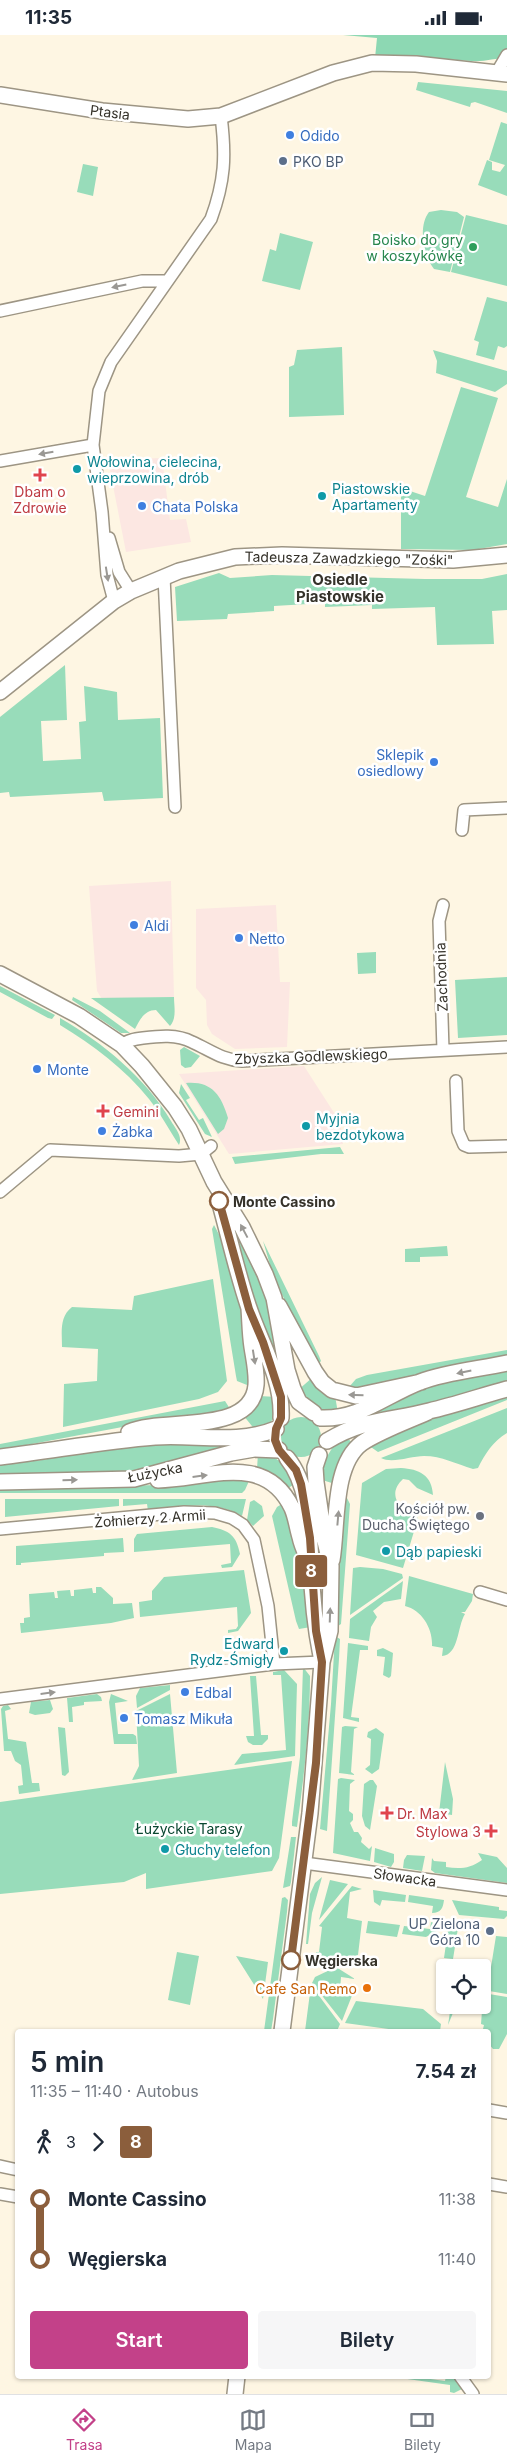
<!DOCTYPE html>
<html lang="pl">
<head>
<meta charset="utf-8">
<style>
	:root { --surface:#fff; --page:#f6f6f7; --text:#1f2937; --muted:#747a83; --line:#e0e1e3; --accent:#c34189 }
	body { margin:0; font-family:Inter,sans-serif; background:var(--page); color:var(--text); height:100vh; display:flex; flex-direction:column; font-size:19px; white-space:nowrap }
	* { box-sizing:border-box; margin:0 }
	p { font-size:16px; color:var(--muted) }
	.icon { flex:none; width:28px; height:28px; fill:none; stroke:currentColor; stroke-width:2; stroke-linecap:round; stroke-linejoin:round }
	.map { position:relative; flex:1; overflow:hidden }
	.sheet { position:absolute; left:15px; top:1994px; width:476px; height:350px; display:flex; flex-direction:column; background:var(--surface); border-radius:5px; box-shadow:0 1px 4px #0004 }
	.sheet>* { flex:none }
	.badge { padding:0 10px; border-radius:4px; font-size:18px; line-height:32px }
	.buttons { position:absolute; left:436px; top:1924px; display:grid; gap:10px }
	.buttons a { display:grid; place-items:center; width:55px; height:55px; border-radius:5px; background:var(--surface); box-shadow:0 1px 4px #0004; font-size:25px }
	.map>.badge { position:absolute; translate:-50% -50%; box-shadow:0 0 0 2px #fff }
	.legs { display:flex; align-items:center; gap:8px; height:55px; padding:0 15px; font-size:16px }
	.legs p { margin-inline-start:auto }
	.head { display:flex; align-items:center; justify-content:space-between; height:85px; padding:0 15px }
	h1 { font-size:28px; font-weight:600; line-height:38px }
	.cta { display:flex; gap:10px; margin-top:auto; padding:10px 15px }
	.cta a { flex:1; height:58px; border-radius:5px; background:var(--accent); color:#fff; font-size:20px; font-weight:600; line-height:58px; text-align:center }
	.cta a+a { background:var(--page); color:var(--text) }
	ul { padding:0 15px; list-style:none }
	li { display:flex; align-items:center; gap:18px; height:60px; font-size:19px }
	li i { display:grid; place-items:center; width:8px; height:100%; margin:0 6px; background:currentColor }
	li i::after { content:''; width:12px; height:12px; margin:-6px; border:4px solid; border-radius:50%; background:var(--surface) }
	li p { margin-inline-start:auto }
	li:first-child i { background:linear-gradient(#0000 50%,currentColor 0) }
	li:last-child i { background:linear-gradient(currentColor 50%,#0000 0) }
	.status { display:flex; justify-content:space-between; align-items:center; height:35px; padding:0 25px; background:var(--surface); direction:ltr }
	.status svg { height:14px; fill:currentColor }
	.tabs { display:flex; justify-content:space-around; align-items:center; height:70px; border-top:1px solid var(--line); background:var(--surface); font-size:14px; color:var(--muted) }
	.tabs a { display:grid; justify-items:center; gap:2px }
	.tabs .selected { color:var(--accent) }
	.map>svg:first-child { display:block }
	.commercial { fill:#fce7e2 }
	.green { fill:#98dcba }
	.forest { fill:#8dd8b3 }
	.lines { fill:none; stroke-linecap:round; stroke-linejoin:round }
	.street-casing { stroke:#9d9584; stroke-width:14 }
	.secondary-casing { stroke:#9d9584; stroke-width:18 }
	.street { stroke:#fff; stroke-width:11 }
	.secondary { stroke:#fff; stroke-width:15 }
	.oneway { fill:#9a9894 }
	.line-1-casing { stroke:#fff; stroke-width:11 }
	.line-1 { stroke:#8b5e3c; stroke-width:8 }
	.shop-dot { fill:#3f7fe0; stroke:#fff; stroke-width:2 }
	.service-dot { fill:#5c6f8a; stroke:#fff; stroke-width:2 }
	.leisure-dot { fill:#2e9e5b; stroke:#fff; stroke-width:2 }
	.culture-dot { fill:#0f9aa8; stroke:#fff; stroke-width:2 }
	.health-dot { fill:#e0444e; stroke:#fff; stroke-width:2 }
	.stop-1-dot { fill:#fff; stroke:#8b5e3c; stroke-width:2.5 }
	.worship-dot { fill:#6b7280; stroke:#fff; stroke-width:2 }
	.food-dot { fill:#e8710a; stroke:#fff; stroke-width:2 }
	.labels { text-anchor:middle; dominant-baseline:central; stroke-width:5; stroke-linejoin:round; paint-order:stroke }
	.street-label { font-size:14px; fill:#35322a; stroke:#fff }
	.shop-label { font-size:14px; fill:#366cbe; stroke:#fff; text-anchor:start }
	.service-label { font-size:14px; fill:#4e5e75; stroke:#fff; text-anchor:start }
	.leisure-label { font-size:14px; fill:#27864d; stroke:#fff; text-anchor:end }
	.culture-label { font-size:14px; fill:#0d838f; stroke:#fff; text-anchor:start }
	.health-label { font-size:14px; fill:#be3a42; stroke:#fff; text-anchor:start }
	.stop-label { font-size:14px; font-weight:bold; fill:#35322a; stroke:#fff; text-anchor:start }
	.worship-label { font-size:14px; fill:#5b616d; stroke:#fff; text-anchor:end }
	.park-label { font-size:14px; fill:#094730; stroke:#fff }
	.food-label { font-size:14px; fill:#c56008; stroke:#fff; text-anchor:end }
	.neighbourhood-label { font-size:15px; font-weight:bold; fill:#35322a; stroke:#fff }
</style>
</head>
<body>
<div class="status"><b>11:35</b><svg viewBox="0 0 49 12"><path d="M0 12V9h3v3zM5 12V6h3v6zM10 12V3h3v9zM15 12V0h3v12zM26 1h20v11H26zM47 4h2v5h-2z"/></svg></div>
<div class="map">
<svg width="507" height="2359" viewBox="0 0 507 2359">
	<rect width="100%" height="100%" fill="#fef6e3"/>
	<path class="commercial" d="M 162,423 L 170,485 L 186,484 L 191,507 L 126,517 L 108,425 Z
		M 171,846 L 174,962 L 102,964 L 97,956 L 89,851 Z
		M 276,870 L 280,947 L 290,947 L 287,1012 L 235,1014 L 212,999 L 207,990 L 206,965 L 196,953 L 196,874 Z
		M 304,1031 L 340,1087 L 343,1109 L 229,1119 L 179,1039 Z"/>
	<path class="green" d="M 418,47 L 507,56 L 507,78 L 475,67 L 471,68 L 470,72 L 416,55 Z
		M 501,87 L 507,89 L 507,161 L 478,150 L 487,125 L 492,127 L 492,135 L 500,137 L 505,130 L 489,125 Z
		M 83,129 L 98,132 L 93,161 L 77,157 Z
		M 441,175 L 457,177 L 464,182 L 450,237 L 434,234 C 423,220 418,191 429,177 Z
		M 466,180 L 507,190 L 507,251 L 451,237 Z
		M 280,198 L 313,207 L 300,255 L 262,246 L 270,214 L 276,216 Z
		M 487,262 L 507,267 L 507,311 L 504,313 L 498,311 L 494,325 L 476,320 L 479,307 L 474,305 Z
		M 342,312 L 344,380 L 289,382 L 289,332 L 294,330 L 297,315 Z
		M 433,315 L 507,336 L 507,349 L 495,357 L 436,338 L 437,326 Z
		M 461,352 L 498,363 L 466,462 L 498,472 L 507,444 L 507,509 L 473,515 L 401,514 L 401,453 L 425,461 Z
		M 219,538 L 230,543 L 272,540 L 425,544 L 482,544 L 507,539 L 507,575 L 492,576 L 494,609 L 437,610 L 435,572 L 372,574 L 372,570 L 325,572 L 325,568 L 274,571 L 274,576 L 228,579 L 227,584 L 177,586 L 175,552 Z
		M 65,630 L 67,685 L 41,686 L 43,726 L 81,724 L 79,687 L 86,686 L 84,651 L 117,657 L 118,685 L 160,683 L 163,763 L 104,766 L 102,757 L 10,762 L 9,757 L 0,758 L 0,682 Z
		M 376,917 L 376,938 L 358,939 L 357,918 Z
		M 507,942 L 507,1000 L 458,1003 L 455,945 Z
		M 0,951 L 55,980 L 52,984 L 48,983 L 0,957 Z
		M 73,962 L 100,976 L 130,998 L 121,998 L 72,965 Z
		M 174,962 C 174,972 177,983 170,991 L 156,975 C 145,975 140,984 135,994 L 91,963 Z
		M 60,983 C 103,1008 145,1042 171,1086 C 175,1093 183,1101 179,1110 C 169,1095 161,1079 149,1064 C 125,1034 93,1010 60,990 Z
		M 184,1012 L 200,1021 L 191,1032 L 185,1033 L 181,1030 L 180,1015 Z
		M 186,1048 C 211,1046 221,1059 228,1083 L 224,1094 L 218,1099 Z
		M 181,1049 L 190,1063 L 186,1065 L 199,1085 L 203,1083 L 212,1102 L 205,1099 L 179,1058 Z
		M 340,1112 L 344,1119 L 321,1119 L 235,1129 L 232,1122 Z
		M 235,1189 L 257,1238 L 272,1279 L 283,1353 L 230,1190 Z
		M 214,1190 C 237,1230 251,1306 252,1352 L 237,1346 L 236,1341 L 212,1194 Z
		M 263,1206 L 319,1321 L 321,1326 L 316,1332 L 273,1240 Z
		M 447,1211 L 448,1221 L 420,1222 L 420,1227 L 405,1227 L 405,1214 Z
		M 213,1244 L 227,1346 L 218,1357 L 199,1364 L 63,1392 L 64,1349 L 97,1346 L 98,1314 L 62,1312 C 62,1298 59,1282 72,1272 L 132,1275 L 134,1261 Z
		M 507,1315 L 507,1322 L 429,1336 L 367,1354 L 360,1355 L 349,1352 L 356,1344 L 367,1340 Z
		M 507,1334 L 507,1348 L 353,1388 L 421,1353 Z
		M 313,1342 L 335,1361 L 338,1378 L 322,1376 L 297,1356 Z
		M 259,1361 L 277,1362 C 276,1382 275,1388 256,1396 L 243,1380 Z
		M 507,1362 L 507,1365 L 378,1417 L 368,1410 L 449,1377 Z
		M 225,1366 L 232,1377 L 149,1387 L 0,1415 L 0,1409 Z
		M 507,1373 L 507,1398 C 493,1406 485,1419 478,1433 L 473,1434 C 456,1429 442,1421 424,1421 C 411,1421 392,1429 381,1423 Z
		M281 1402a20 20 0 1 1 40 0a20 20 0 1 1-40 0Z
		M 344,1399 L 353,1409 L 335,1449 L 319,1444 C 323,1426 331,1412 344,1399 Z
		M 150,1406 L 249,1410 L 143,1437 L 80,1440 L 0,1438 L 0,1430 L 42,1425 Z
		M 258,1418 C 279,1420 285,1431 297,1448 L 288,1453 L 257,1434 Z
		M 401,1433 C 419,1434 432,1440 433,1460 L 417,1453 L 409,1445 L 403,1444 C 385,1461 402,1476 418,1483 L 403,1533 L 356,1520 L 362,1448 L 386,1434 Z
		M 231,1442 L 249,1446 L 245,1455 L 242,1458 L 0,1458 L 0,1453 L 160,1450 Z
		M 343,1461 L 347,1463 L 350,1469 L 341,1589 L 335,1593 Z
		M 5,1464 L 119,1464 L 119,1471 L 5,1482 Z
		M 123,1464 L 246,1464 L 242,1481 C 213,1464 180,1472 148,1476 L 147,1469 L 123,1471 Z
		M 254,1465 L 262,1471 L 264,1481 L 253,1491 L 247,1485 L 250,1467 Z
		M 285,1467 L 309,1559 L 311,1592 L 299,1594 L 296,1586 L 272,1481 L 277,1472 Z
		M 212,1492 C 230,1496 236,1500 240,1519 L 232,1532 L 222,1533 L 221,1530 L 231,1528 L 230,1509 L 134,1517 L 134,1504 L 137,1499 Z
		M 123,1503 L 124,1517 L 104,1518 L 104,1521 L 21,1528 L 21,1530 L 16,1530 L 16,1511 Z
		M 360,1532 L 383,1534 L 402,1539 L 403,1543 L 350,1580 L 353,1533 Z
		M 244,1535 L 251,1578 L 238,1596 L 228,1598 L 228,1595 L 236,1594 L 238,1591 L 237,1572 L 140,1582 L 139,1567 L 152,1565 L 152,1556 L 164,1542 Z
		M 409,1541 L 473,1559 L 472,1566 L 465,1577 L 461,1577 L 465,1579 C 457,1592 459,1620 442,1621 L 443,1613 L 432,1611 C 433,1594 422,1575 405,1571 Z
		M 403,1546 L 401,1564 L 384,1567 L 373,1576 L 377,1582 L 371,1592 L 369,1606 L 349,1603 L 350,1584 Z
		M 96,1552 L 101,1552 L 113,1563 L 113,1569 L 132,1568 L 134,1583 L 111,1588 L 21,1598 L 20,1588 L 24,1588 L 24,1583 L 30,1582 L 29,1559 L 54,1557 L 55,1563 L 58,1563 L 57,1556 L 70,1555 L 71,1561 L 74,1561 L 74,1555 L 92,1553 L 93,1558 L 96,1558 Z
		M 335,1601 L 340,1604 L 339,1624 L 327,1796 L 320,1794 L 331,1669 Z
		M 348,1608 L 368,1611 L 368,1615 L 360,1615 L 351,1682 L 359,1683 L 359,1687 L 343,1683 Z
		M 383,1613 L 393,1618 L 391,1641 L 389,1643 L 383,1640 L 385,1622 L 377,1621 L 377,1615 Z
		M 303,1632 L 310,1641 C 310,1691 304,1742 297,1792 L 292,1791 L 292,1787 L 300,1722 Z
		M 284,1635 L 297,1649 L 295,1721 L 234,1730 L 242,1719 L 286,1715 L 281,1640 L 273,1640 L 273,1637 Z
		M 250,1641 L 256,1641 L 261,1700 L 268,1700 L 268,1704 L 262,1710 L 253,1710 L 248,1707 L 246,1701 L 254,1701 Z
		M 170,1650 L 170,1655 L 137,1673 L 136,1661 L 140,1653 Z
		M 97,1659 L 101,1662 L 102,1666 L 84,1667 L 84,1670 L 72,1672 L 73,1687 L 69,1687 L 67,1663 Z
		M 111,1659 L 128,1666 L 115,1668 L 118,1699 L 133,1699 L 136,1701 L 137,1709 L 114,1709 L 109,1667 Z
		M 170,1659 L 177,1738 L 132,1745 L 139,1731 L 136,1676 Z
		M 50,1665 L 53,1674 L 50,1678 L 35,1680 L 29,1678 L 31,1667 Z
		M 8,1670 L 11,1674 L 5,1676 L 8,1704 L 26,1707 L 32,1748 L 39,1748 L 40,1756 L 19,1759 L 18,1751 L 23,1750 L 21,1730 L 15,1726 L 11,1716 L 4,1716 L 1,1674 L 3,1671 Z
		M 345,1691 L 358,1692 L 354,1694 L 351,1737 L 355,1740 L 339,1738 L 342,1692 Z
		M 58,1692 L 65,1693 L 69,1737 L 65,1741 L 62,1740 Z
		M 376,1693 L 384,1699 L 379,1734 L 372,1739 L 365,1734 L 370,1730 L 371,1704 L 367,1702 L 368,1697 Z
		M 292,1726 L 279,1823 L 272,1836 L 146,1854 L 146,1838 L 124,1847 L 0,1859 L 0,1767 Z
		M 445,1727 L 453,1764 L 452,1780 L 439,1778 Z
		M 341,1743 L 355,1745 L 350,1749 L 349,1776 L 353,1779 L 353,1785 L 350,1788 L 354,1797 L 358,1797 L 362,1803 L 361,1807 L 369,1814 L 372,1811 L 370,1826 L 333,1818 L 338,1744 Z
		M 370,1745 L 373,1745 L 377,1751 L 370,1795 L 365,1791 L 362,1781 L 364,1749 Z
		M 291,1802 L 296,1802 L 291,1847 L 290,1851 L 283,1853 Z
		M 375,1813 L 394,1819 L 394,1827 L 391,1832 L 374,1827 Z
		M 478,1818 L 497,1822 L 507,1833 L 507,1848 L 435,1838 L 431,1835 L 432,1823 L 434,1826 L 446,1827 L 446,1832 C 459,1834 470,1834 482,1825 Z
		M 407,1820 L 425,1821 L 422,1836 L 403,1833 L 404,1825 Z
		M 322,1842 L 312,1878 L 308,1909 L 306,1909 L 310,1859 L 315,1848 Z
		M 330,1845 L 348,1849 L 319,1885 Z
		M 352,1851 L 362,1854 L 350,1857 L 347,1883 L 362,1886 L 358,1920 L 326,1931 L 316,1930 L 316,1917 L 319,1917 L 322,1892 L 319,1891 Z
		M 373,1855 L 406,1860 L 405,1867 L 382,1865 L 380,1871 L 374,1867 Z
		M 409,1860 L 444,1865 C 443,1873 441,1878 432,1878 L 433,1871 L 408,1867 Z
		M 285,1862 L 288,1865 L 287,1877 L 273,1984 L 271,1996 L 264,1996 L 282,1863 Z
		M 452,1865 L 499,1872 L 499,1875 L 507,1876 L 507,1881 L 504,1884 L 459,1880 Z
		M 368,1886 L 400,1890 L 397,1902 L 366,1898 Z
		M 431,1887 L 436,1889 L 440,1894 L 426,1902 L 402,1899 L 404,1891 L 430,1894 Z
		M 449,1888 L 455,1889 L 458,1893 L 453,1924 L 444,1923 Z
		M 496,1901 L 507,1902 L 507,1959 L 483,1955 L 482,1932 L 455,1932 L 456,1928 L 491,1932 Z
		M 177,1917 L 199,1921 L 190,1970 L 168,1965 Z
		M 236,1921 L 268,1927 L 263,1964 Z
		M 336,1932 L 355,1944 L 341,1942 L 340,1956 L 353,1958 L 342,1986 L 312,1948 L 315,1942 Z
		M 311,1950 L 340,1989 L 337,1996 L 305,1996 Z
		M 483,1958 L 507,1962 L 507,1999 L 499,2014 L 493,2014 L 489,2009 L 489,1996 L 483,1994 L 484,1990 L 481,1989 L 482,1976 L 455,1973 L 448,1990 L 451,1970 L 482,1970 Z
		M 356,1966 L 423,1974 L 441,1989 L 440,1996 L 403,1996 L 345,1988 Z
		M 386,2341 L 409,2341 L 445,2346 L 446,2341 L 453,2341 L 462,2354 L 454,2358 L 450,2357 L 450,2350 Z"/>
	<path class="forest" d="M 343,0 L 507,0 L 507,23 C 495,23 484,27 472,26 C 439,24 408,19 375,23 L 377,3 Z"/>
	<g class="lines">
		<defs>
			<path id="street" d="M 497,37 L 507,20
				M 0,276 L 142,246 L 167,246
				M 0,426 L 93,410
				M 109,503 L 119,537 L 131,556
				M 164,542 L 175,772
				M 114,566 L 107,540 L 102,477 L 93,410 L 99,356 L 111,327 L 211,184 C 225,146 226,121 221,81
				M 462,795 L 464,775 L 507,773
				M 443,870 L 439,886 L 443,1015
				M 122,1010 C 127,1005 135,1004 143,1003 C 159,1001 177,999 192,1007 C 210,1015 222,1025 242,1026 L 507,1012
				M 456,1046 L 458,1096 L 464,1110 L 469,1112 L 507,1111
				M 0,1157 L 50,1115 L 179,1121 L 201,1119 L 211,1111
				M 0,1494 L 184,1477 L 215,1478 L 232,1483 L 243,1490 L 254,1505 L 268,1571 L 274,1629
				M 480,1557 L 507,1565
				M 0,1664 L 274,1629 L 322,1627
				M 304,1828 L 507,1855
				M 489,2075 L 507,2078
				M 0,2131 L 18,2135
				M 489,2149 L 507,2152
				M 0,2159 L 18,2162
				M 460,2341 L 473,2359"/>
			<path id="secondary" d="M 0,60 L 102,76 L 188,84 L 221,81 L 333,38 L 372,28 L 416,29 L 507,39
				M 0,657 L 114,566 L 131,556 L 179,536 L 235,522 L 282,520 L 453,525 L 507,520
				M 0,939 L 79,981 L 122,1010 L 142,1031 L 175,1072 L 189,1094 L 214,1147 L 242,1192 L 265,1239 L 274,1263 L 287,1335 L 293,1354 L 299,1367 L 314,1378
				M 219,1165 C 229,1201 237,1238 249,1273 C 261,1309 283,1344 281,1383
				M 279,1271 L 315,1337 L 322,1347 L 332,1355 L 356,1361 L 421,1347
				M 320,1383 C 359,1385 386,1360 420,1347 C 446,1337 480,1334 507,1328
				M 129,1397 C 163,1382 252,1401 256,1350 C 257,1338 254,1325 252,1312 C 250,1299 250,1286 249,1274
				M 327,1406 C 363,1384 390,1386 429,1376 C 455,1370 481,1361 507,1354
				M 0,1422 C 52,1416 103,1406 155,1402 C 195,1399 237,1410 276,1394
				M 287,1423 C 310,1451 309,1495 311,1529 C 312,1560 315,1591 321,1621
				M 158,1445 C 207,1444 265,1416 292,1473 C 296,1482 297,1492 300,1502 C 302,1512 307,1521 311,1531
				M 0,1447 L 134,1444 L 231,1418 L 254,1414 L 279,1415
				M 332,1525 C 338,1490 332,1430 362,1408 C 380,1396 408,1386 428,1377
				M 282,1996 L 310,1778 L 322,1627 L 330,1596 L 331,1531 L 324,1502 L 316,1447 L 315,1432 L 319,1420
				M 235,2359 L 237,2341"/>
		</defs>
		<use href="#street" class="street-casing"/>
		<use href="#secondary" class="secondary-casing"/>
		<use href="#street" class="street"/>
		<use href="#secondary" class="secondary"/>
	</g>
	<defs><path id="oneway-solid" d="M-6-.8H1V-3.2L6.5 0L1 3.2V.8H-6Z" transform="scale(1.25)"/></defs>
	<g class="oneway">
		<use href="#oneway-solid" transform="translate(119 251) rotate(168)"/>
		<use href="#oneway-solid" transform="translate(46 418) rotate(170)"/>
		<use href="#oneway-solid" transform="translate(107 539) rotate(81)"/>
		<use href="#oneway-solid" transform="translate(244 1196) rotate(-118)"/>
		<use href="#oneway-solid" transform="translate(254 1322) rotate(81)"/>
		<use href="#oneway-solid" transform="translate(464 1337) rotate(168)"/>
		<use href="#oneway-solid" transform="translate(356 1360) rotate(-179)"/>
		<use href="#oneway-solid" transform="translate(200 1441) rotate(-7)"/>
		<use href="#oneway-solid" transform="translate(70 1445) rotate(-1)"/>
		<use href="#oneway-solid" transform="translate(338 1483) rotate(-85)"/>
		<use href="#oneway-solid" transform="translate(330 1580) rotate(-88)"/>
		<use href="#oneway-solid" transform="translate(48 1658) rotate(-7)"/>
	</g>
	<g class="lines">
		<defs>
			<path id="line-1" d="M 219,1166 L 249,1274 L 263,1307 L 281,1362 L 281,1383 L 276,1394 L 275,1405 L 279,1415 L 296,1435 L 301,1449 L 310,1503 L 316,1596 L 322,1627 L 316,1728 L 291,1925"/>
		</defs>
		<use href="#line-1" class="line-1-casing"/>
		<use href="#line-1" class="line-1"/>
	</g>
	<g class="shop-dot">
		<circle cx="290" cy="100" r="5"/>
		<circle cx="142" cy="471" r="5"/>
		<circle cx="434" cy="727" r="5"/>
		<circle cx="134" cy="890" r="5"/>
		<circle cx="239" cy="903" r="5"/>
		<circle cx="37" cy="1034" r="5"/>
		<circle cx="102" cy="1096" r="5"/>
		<circle cx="185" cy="1657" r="5"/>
		<circle cx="124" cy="1683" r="5"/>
	</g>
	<g class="service-dot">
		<circle cx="283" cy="126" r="5"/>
		<circle cx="490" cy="1896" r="5"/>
	</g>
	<circle class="leisure-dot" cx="473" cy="212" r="5"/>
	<g class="culture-dot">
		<circle cx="77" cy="434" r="5"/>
		<circle cx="322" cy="461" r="5"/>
		<circle cx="306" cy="1091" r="5"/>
		<circle cx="386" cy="1516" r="5"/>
		<circle cx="284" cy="1616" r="5"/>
		<circle cx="165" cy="1814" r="5"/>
	</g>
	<g class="health-dot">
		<path d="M37.5 432.5h5v5h5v5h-5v5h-5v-5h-5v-5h5z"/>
		<path d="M100.5 1068.5h5v5h5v5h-5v5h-5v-5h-5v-5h5z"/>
		<path d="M384.5 1770.5h5v5h5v5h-5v5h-5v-5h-5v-5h5z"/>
		<path d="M488.5 1788.5h5v5h5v5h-5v5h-5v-5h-5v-5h5z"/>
	</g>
	<g class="stop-1-dot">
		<circle cx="219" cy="1166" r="9"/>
		<circle cx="291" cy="1925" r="9"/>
	</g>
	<circle class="worship-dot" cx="480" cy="1481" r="5"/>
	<circle class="food-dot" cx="367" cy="1953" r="5"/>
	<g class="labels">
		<g class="street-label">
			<text transform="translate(110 77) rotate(7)">Ptasia</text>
			<text transform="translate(349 523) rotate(1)">Tadeusza Zawadzkiego "Zośki"</text>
			<text transform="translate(441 942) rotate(-92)">Zachodnia</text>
			<text transform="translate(311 1021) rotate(-2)">Zbyszka Godlewskiego</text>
			<text transform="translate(155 1437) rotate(-11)">Łużycka</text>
			<text transform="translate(150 1483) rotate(-4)">Żołnierzy 2 Armii</text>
			<text transform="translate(405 1842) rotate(8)">Słowacka</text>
		</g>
		<g class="shop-label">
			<text x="300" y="100">Odido</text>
			<text x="152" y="471">Chata Polska</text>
			<text x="424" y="719" text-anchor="end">Sklepik<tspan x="424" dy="16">osiedlowy</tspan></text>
			<text x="144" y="890">Aldi</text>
			<text x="249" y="903">Netto</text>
			<text x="47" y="1034">Monte</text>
			<text x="112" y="1096">Żabka</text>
			<text x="195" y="1657">Edbal</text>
			<text x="134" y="1683">Tomasz Mikuła</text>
		</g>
		<g class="service-label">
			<text x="293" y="126">PKO BP</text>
			<text x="480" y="1888" text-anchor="end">UP Zielona<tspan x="480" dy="16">Góra 10</tspan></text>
		</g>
		<g class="leisure-label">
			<text x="463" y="204">Boisko do gry<tspan x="463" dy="16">w koszykówkę</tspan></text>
		</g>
		<g class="culture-label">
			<text x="87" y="426">Wołowina, cielecina,<tspan x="87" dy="16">wieprzowina, drób</tspan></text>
			<text x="332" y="453">Piastowskie<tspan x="332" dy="16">Apartamenty</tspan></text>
			<text x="316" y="1083">Myjnia<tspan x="316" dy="16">bezdotykowa</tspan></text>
			<text x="396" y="1516">Dąb papieski</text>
			<text x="274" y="1608" text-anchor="end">Edward<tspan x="274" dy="16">Rydz-Śmigły</tspan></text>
			<text x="175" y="1814">Głuchy telefon</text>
		</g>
		<g class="health-label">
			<text x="40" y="456" text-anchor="middle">Dbam o<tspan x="40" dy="16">Zdrowie</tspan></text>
			<text x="113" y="1076">Gemini</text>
			<text x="397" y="1778">Dr. Max</text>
			<text x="481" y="1796" text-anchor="end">Stylowa 3</text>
		</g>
		<g class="stop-label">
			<text x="233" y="1166">Monte Cassino</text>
			<text x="305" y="1925">Węgierska</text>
		</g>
		<g class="worship-label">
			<text x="470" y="1473">Kościół pw.<tspan x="470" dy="16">Ducha Świętego</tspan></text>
		</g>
		<g class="park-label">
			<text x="189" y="1793">Łużyckie Tarasy</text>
		</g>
		<g class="food-label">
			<text x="357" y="1953">Cafe San Remo</text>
		</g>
		<g class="neighbourhood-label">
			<text x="340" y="544">Osiedle<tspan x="340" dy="17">Piastowskie</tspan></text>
		</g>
	</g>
</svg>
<div class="buttons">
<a><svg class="icon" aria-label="locate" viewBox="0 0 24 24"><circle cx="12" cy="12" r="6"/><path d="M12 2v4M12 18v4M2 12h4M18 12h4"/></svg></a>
</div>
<b class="badge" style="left:311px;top:1536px;background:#8b5e3c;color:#fff">8</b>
<section class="sheet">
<div class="head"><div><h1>5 min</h1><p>11:35 – 11:40 · Autobus</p></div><b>7.54 zł</b></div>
<div class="legs"><svg class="icon" aria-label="walk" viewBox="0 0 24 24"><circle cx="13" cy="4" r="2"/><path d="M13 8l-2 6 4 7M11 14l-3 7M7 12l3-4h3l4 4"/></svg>3<svg class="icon" aria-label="forward" viewBox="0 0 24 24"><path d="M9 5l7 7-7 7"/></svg><b class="badge" style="background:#8b5e3c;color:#fff">8</b></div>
<ul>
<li><i style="color:#8b5e3c"></i><b>Monte Cassino</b><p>11:38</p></li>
<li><i style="color:#8b5e3c"></i><b>Węgierska</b><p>11:40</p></li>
</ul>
<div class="cta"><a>Start</a><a>Bilety</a></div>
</section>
</div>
<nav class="tabs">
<a class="selected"><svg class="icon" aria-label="directions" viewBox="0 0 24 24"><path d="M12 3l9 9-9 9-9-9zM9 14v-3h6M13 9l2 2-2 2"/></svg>Trasa</a>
<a><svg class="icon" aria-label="map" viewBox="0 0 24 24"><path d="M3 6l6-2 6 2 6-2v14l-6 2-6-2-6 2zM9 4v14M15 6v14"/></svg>Mapa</a>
<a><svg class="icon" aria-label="tickets" viewBox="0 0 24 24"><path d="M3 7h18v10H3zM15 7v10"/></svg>Bilety</a>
</nav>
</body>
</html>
